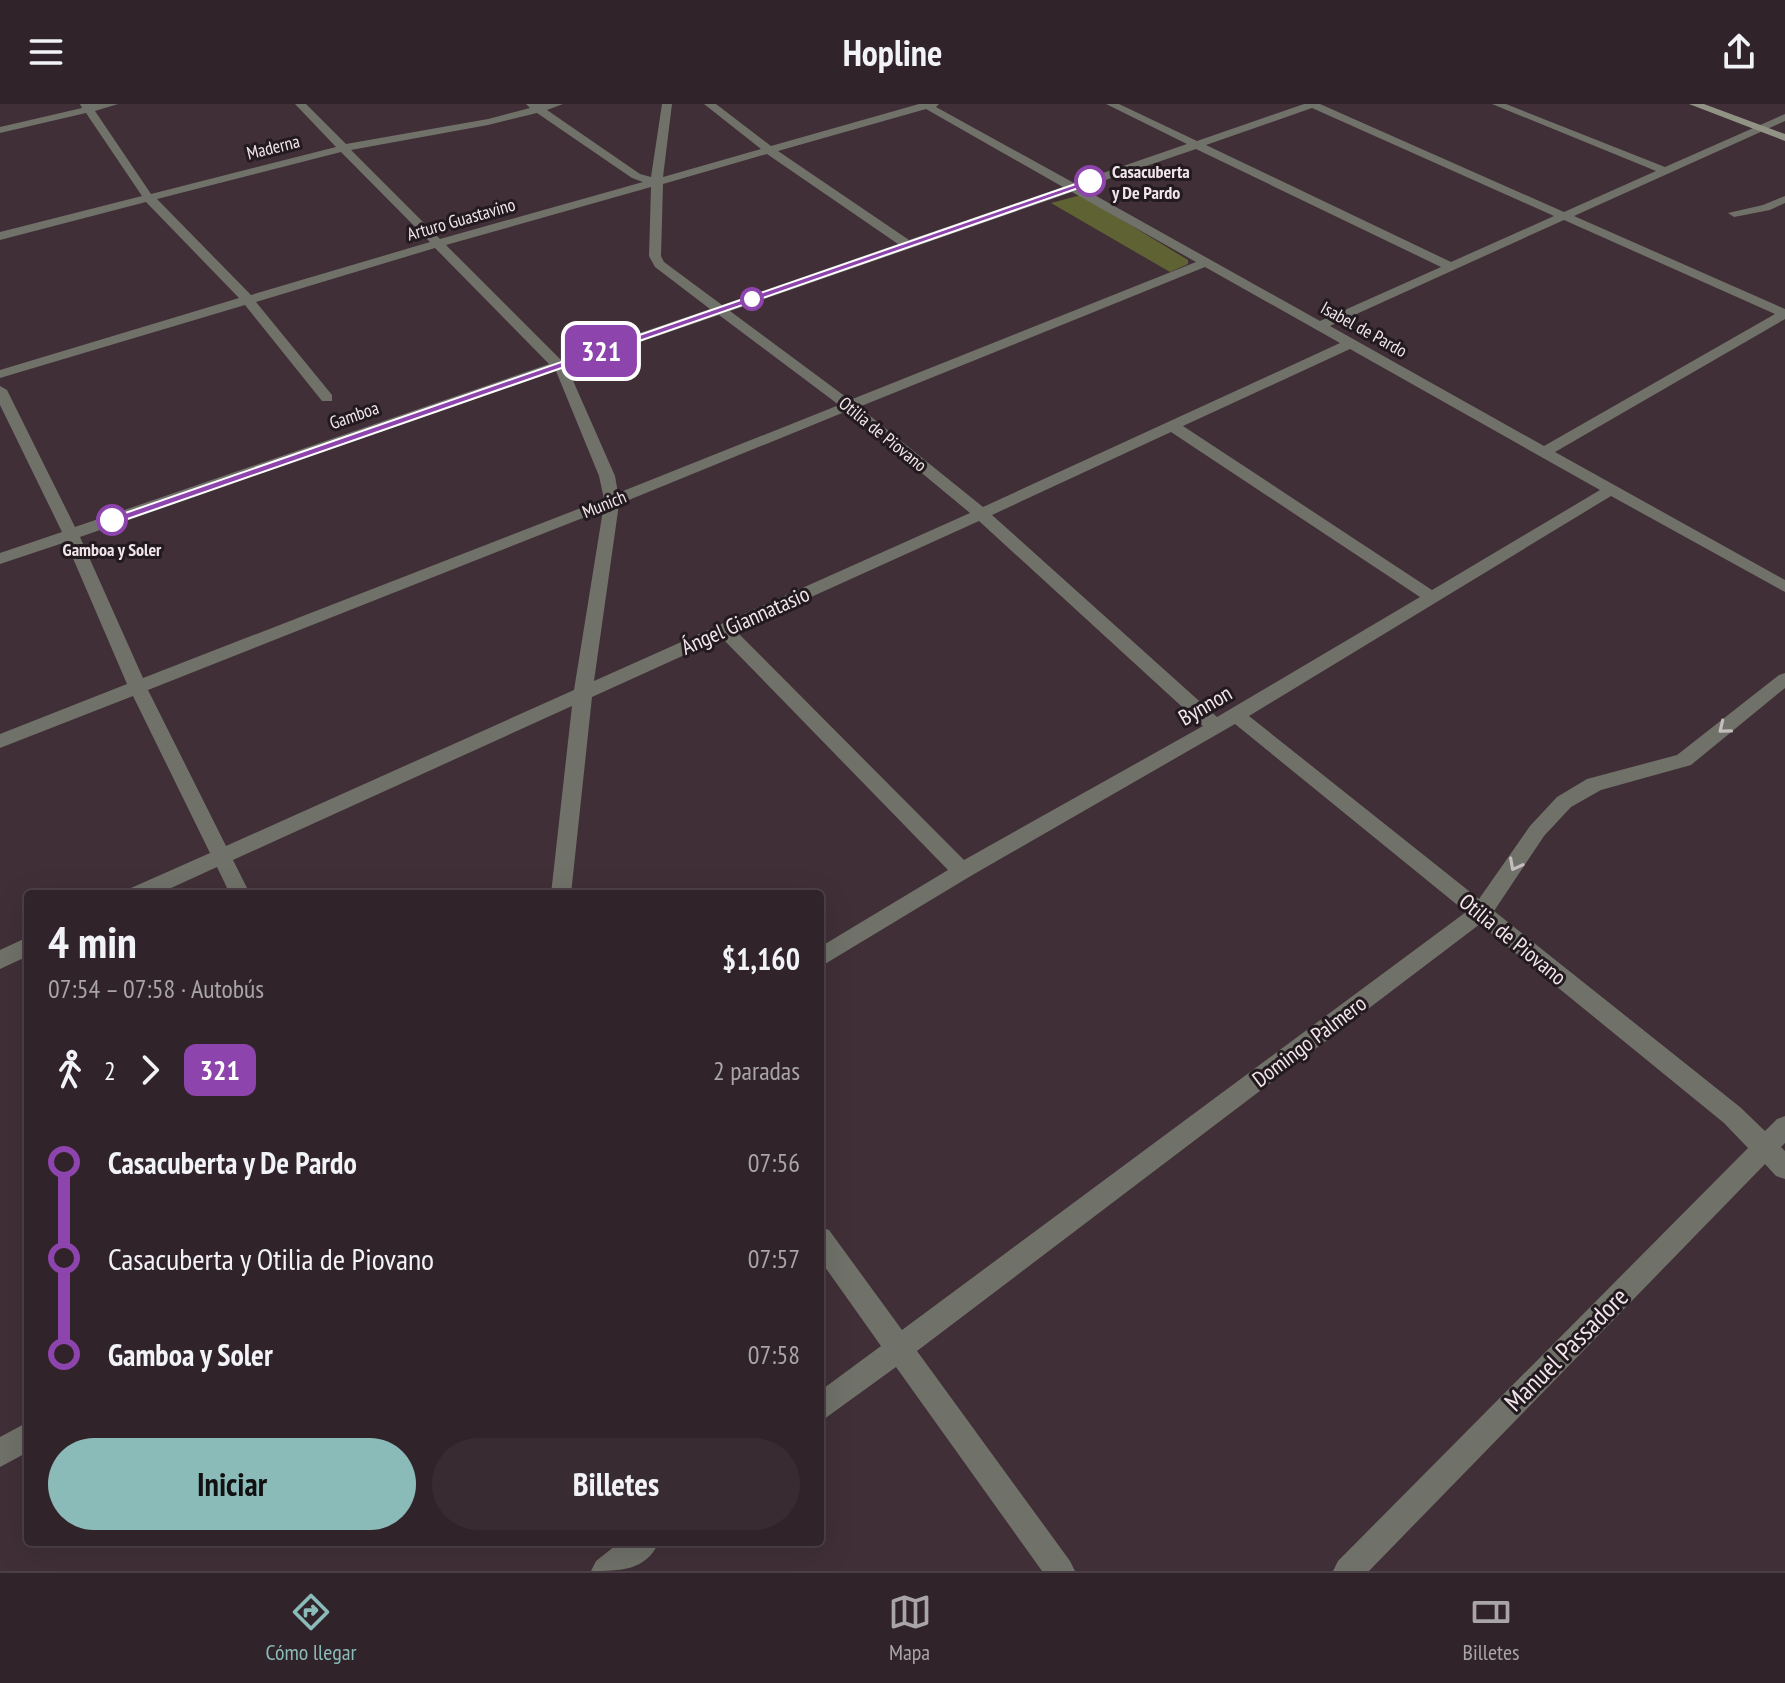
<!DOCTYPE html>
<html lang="es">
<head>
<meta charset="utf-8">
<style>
	:root { --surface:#302329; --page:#382b31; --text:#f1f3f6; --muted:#a8a4a8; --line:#4b4046; --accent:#8bbbb9 }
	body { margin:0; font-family:"PT Sans Narrow",sans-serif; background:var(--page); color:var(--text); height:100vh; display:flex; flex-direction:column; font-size:30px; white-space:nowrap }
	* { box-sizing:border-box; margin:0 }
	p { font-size:26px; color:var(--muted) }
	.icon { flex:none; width:44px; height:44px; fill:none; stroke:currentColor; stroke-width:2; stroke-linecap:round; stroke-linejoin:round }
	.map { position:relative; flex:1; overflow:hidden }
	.drawer { position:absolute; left:24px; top:786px; width:800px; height:656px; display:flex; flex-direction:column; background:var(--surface); border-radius:8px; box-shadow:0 8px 32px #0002,0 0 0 2px var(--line) }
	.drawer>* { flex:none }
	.badge { padding:0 16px; border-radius:12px; font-size:28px; line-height:52px }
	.map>.badge { position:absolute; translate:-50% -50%; box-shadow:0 0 0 4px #fff }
	.legs { display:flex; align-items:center; gap:12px; height:88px; padding:0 24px; font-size:26px }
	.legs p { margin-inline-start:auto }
	.headline { display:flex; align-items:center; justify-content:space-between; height:136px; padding:0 24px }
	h1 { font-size:44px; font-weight:700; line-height:60px }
	.primary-button { display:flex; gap:16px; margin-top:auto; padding:16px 24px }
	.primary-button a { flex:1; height:92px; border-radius:48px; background:var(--accent); color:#111; font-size:32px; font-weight:700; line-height:92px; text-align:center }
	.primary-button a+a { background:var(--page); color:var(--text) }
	ul { padding:0 24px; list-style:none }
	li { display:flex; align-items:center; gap:28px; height:96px; font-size:30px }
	li i { display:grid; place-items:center; width:12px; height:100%; margin:0 10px; background:currentColor }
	li i::after { content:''; width:20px; height:20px; margin:-10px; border:6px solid; border-radius:50%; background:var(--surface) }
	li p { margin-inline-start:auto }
	li:first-child i { background:linear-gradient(#0000 50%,currentColor 0) }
	li:last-child i { background:linear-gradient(currentColor 50%,#0000 0) }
	header { display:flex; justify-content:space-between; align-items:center; height:104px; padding:0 24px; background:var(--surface); font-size:36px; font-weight:700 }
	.dock { display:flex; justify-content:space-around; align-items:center; height:112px; border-top:2px solid var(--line); background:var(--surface); font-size:22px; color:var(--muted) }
	.dock a { display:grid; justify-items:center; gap:4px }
	.dock .selected { color:var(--accent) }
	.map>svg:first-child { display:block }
	.green { fill:#5f6334 }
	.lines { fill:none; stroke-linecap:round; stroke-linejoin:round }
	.street { fill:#707169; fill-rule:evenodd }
	.secondary { fill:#919385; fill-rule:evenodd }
	.oneway { stroke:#c4bcbd }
	.line-1 { fill:#8e44ad; stroke:#fff; stroke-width:2 }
	.stop-1-dot { fill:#fff; stroke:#8e44ad; stroke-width:4 }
	.labels { text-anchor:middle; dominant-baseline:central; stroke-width:6; stroke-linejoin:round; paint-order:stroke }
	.far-street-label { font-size:18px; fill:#f1e5ea; stroke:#221a1e }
	.far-stop-label { font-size:18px; font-weight:bold; fill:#f1e5ea; stroke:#221a1e; text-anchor:start }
	.street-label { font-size:22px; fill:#f1e5ea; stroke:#221a1e }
	.near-street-label { font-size:26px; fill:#f1e5ea; stroke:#221a1e }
</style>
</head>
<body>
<header><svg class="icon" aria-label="menu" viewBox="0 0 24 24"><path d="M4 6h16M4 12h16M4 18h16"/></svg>Hopline<svg class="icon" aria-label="share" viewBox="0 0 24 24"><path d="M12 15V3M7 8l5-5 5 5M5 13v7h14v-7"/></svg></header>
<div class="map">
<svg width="1785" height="1467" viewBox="0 0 1785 1467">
	<rect width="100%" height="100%" fill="#402f37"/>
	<path class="green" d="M 1081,91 L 1188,156 L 1188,160 L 1170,168 L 1051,99 Z"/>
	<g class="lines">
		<path class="street" d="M 80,0 L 118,0 L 95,7 L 151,90 L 336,43 L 295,0 L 306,0 L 346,40 L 488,15 L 530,4 L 526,0 L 563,0 L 547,6 L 640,70 L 651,73 L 662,0 L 672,0 L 663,73 L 761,45 L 704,0 L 716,0 L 771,42 L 919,0 L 939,0 L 936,3 L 1074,79 L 1187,40 L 1106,0 L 1119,0 L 1197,37 L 1304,0 L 1320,0 L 1564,108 L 1656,67 L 1492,0 L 1506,0 L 1665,63 L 1785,10 L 1785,17 L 1574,112 L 1785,205 L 1785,215 L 1555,348 L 1785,476 L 1785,488 L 1611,392 L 1249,612 L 1479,795 L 1530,722 L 1557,693 L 1587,675 L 1677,651 L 1779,571 L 1785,569 L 1785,584 L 1691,661 L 1601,686 L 1571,703 L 1544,732 L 1494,807 L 1740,1003 L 1765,1027 L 1777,1015 L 1785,1012 L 1785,1039 L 1781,1043 L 1785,1047 L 1785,1075 L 1776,1072 L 1765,1060 L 1369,1467 L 1333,1467 L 1338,1457 L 1748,1044 L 1724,1019 L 1480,820 L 917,1247 L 1070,1457 L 1075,1467 L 1042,1467 L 896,1263 L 820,1318 L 820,1287 L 881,1242 L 820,1156 L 820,1123 L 829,1126 L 902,1226 L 1466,808 L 1235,620 L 969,773 L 820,863 L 820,843 L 948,766 L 722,534 L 592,593 L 571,790 L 551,790 L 572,602 L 233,756 L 250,790 L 230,790 L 217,763 L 158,790 L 128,790 L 131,784 L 210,749 L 133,592 L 0,644 L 0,630 L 127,580 L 66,438 L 0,460 L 0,449 L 62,428 L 0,301 L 0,282 L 7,286 L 75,423 L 549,260 L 435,144 L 256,198 L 332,291 L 332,297 L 322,297 L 245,201 L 0,274 L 0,266 L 239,194 L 146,98 L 0,136 L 0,128 L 142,92 L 86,9 L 0,29 L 0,23 L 82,4 ZM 1312,4 L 1554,112 L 1451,158 L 1206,41 ZM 926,5 L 1063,83 L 909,136 L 778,47 ZM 537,9 L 632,74 L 643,78 L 440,135 L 351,46 L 488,21 ZM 1196,45 L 1441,163 L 1320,217 L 1082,84 ZM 341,48 L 430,138 L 251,191 L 157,95 ZM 767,50 L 898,140 L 722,201 L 664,158 L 661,152 L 663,80 ZM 651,83 L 649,152 L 655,163 L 710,205 L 561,256 L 446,141 ZM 1072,88 L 1196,158 L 850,296 L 730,207 ZM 1564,116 L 1775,210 L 1544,342 L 1330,222 ZM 1205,163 L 1340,239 L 983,403 L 859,303 ZM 719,211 L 839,301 L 618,389 L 615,372 L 567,263 ZM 1350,245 L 1600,386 L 1432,486 L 1183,322 ZM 556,267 L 599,372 L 604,395 L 143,574 L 80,433 ZM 847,307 L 970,409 L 594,577 L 619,400 ZM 1171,328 L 1420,493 L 1217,613 L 992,411 ZM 603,406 L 574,586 L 226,742 L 148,586 ZM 979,417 L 1203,622 L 964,756 L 736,527 Z
			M 1785,92 L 1785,99 L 1770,106 L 1734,113 L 1728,109 L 1763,101 Z
			M 28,833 L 28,852 L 0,865 L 0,846 Z
			M 28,1318 L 28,1348 L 0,1363 L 0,1333 Z
			M 620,1438 L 659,1438 C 646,1467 620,1467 591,1467 L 596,1457 Z"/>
		<path class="secondary" d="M 1689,0 L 1704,0 L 1785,30 L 1785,37 Z"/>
	</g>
	<defs><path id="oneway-chevron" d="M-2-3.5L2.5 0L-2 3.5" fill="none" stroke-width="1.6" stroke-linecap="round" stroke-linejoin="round" transform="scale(2)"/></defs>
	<g class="oneway">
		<use href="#oneway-chevron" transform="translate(1724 624) rotate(141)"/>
		<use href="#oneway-chevron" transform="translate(1515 761) rotate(118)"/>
	</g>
	<path class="line-1" d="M 1090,75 L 1093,79 L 116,419 L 105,416 Z"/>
	<g class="stop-1-dot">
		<circle cx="1090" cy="77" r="14"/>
		<circle cx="752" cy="195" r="10"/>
		<circle cx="112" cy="416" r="14"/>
	</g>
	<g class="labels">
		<g class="far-street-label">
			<text transform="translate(273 43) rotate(-14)">Maderna</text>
			<text transform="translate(461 115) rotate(-16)">Arturo Guastavino</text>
			<text transform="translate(1364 225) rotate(29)">Isabel de Pardo</text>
			<text transform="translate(354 311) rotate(-19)">Gamboa</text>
			<text transform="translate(883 330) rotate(39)">Otilia de Piovano</text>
			<text transform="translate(604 400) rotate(-22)">Munich</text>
		</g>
		<g class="far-stop-label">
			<text x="1112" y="67">Casacuberta<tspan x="1112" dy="21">y De Pardo</tspan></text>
			<text x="112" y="445" text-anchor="middle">Gamboa y Soler</text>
		</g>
		<g class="street-label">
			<text transform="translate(745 516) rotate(-24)">Ángel Giannatasio</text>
			<text transform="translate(1205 601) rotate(-30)">Bynnon</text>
			<text transform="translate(1513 835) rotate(39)">Otilia de Piovano</text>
			<text transform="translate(1309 937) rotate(-37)">Domingo Palmero</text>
		</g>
		<g class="near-street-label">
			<text transform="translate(1566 1245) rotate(-45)">Manuel Passadore</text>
		</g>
	</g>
</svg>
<b class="badge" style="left:601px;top:247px;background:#8e44ad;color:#fff">321</b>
<section class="drawer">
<div class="headline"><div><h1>4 min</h1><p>07:54 – 07:58 · Autobús</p></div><b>$1,160</b></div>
<div class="legs"><svg class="icon" aria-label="walk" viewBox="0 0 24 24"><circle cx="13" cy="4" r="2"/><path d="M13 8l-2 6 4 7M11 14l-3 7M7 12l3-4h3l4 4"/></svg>2<svg class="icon" aria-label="forward" viewBox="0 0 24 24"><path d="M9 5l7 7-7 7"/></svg><b class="badge" style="background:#8e44ad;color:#fff">321</b><p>2 paradas</p></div>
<ul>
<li><i style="color:#8e44ad"></i><b>Casacuberta y De Pardo</b><p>07:56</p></li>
<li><i style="color:#8e44ad"></i><span>Casacuberta y Otilia de Piovano</span><p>07:57</p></li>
<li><i style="color:#8e44ad"></i><b>Gamboa y Soler</b><p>07:58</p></li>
</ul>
<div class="primary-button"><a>Iniciar</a><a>Billetes</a></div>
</section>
</div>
<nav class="dock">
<a class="selected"><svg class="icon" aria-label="directions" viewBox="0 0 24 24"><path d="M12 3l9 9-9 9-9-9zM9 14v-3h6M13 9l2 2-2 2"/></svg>Cómo llegar</a>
<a><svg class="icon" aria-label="map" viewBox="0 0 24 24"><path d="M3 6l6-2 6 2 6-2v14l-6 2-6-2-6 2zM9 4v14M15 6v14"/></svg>Mapa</a>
<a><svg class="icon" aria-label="tickets" viewBox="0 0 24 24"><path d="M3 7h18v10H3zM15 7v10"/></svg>Billetes</a>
</nav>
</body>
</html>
